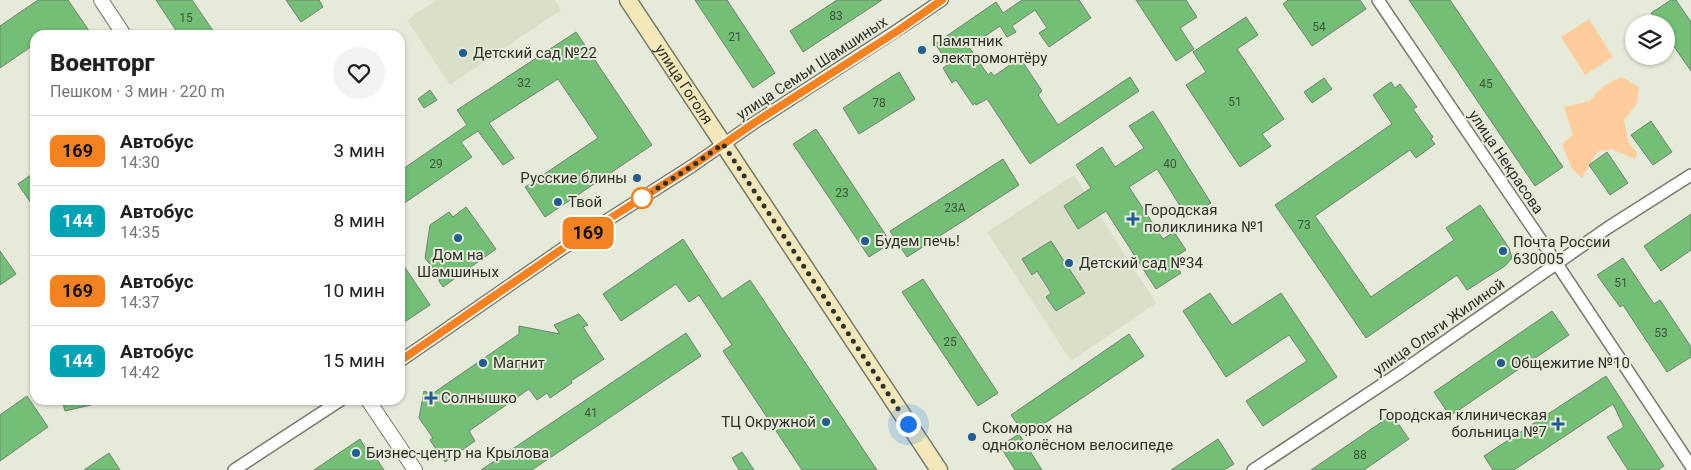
<!DOCTYPE html>
<html lang="ru">
<head>
<meta charset="utf-8">
<style>
	:root { --surface:#fff; --page:#f2f2f2; --text:#202124; --muted:#757577; --line:#e0e0e0 }
	body { margin:0; font-family:Roboto,sans-serif; background:var(--page); color:var(--text); height:100vh; display:flex; flex-direction:column; font-size:19px; white-space:nowrap }
	* { box-sizing:border-box; margin:0 }
	p { font-size:16px; color:var(--muted) }
	.icon { flex:none; width:28px; height:28px; fill:none; stroke:currentColor; stroke-width:2; stroke-linecap:round; stroke-linejoin:round }
	.map { position:relative; flex:1; overflow:hidden }
	.details { position:absolute; left:30px; top:30px; width:375px; height:375px; display:flex; flex-direction:column; background:var(--surface); border-radius:15px; box-shadow:0 1px 4px #0004 }
	.details>* { flex:none }
	.badge { padding:0 10px; border-radius:8px; font-size:18px; line-height:32px }
	.tools { position:absolute; left:1625px; top:15px; display:grid; gap:10px }
	.tools a { display:grid; place-items:center; width:50px; height:50px; border-radius:50%; background:var(--surface); box-shadow:0 1px 4px #0004; font-size:25px }
	.you { position:absolute; width:25px; height:25px; margin:-12px; border:4px solid #fff; border-radius:50%; background:#1a73e8; box-shadow:0 0 0 8px #1a73e833 }
	.map>.badge { position:absolute; translate:-50% -50%; box-shadow:0 0 0 2px #fff }
	.round { display:grid; place-items:center; flex:none; width:52px; height:52px; border-radius:26px; background:var(--page) }
	.summary { display:flex; align-items:center; justify-content:space-between; height:85px; padding:0 20px }
	h1 { font-size:24px; font-weight:800; line-height:38px }
	ul { padding:0; list-style:none }
	li { display:flex; align-items:center; gap:15px; height:70px; padding:0 20px; border-top:1px solid var(--line) }
	li div { flex:1 }
	li b { display:block; font-size:19px }
	li em { font-style:normal }
	li .badge { min-width:55px; font-weight:700; text-align:center }
	.map>svg:first-child { display:block }
	.built { fill:#dadfc8 }
	.green { fill:#ffcd9b }
	.building { fill:#73bf76; stroke:#758175 }
	.lines { fill:none; stroke-linecap:round; stroke-linejoin:round }
	.minor-casing { stroke:#767a6b; stroke-width:14 }
	.tertiary-casing { stroke:#767a6b; stroke-width:16 }
	.secondary-casing { stroke:#767a6b; stroke-width:19 }
	.minor { stroke:#fff; stroke-width:11 }
	.tertiary { stroke:#fff; stroke-width:14 }
	.secondary { stroke:#f4e8ba; stroke-width:16 }
	.line-casing { stroke:#fff; stroke-width:11 }
	.line { stroke:#f58220; stroke-width:8 }
	.walk { stroke:#30312b; stroke-width:5; stroke-dasharray:0 9 }
	.poi-dot { fill:#215c93; stroke:#e5ead9; stroke-width:2 }
	.stop-dot { fill:#fff; stroke:#f58220; stroke-width:2.5 }
	.labels { text-anchor:middle; dominant-baseline:central; stroke-width:4; stroke-linejoin:round; paint-order:stroke }
	.number-label { font-size:12px; fill:#41543e }
	.poi-label { font-size:15px; fill:#30312b; stroke:#e5ead9; text-anchor:start }
	.street-label { font-size:15px; fill:#30312b; stroke:#e5ead9 }
</style>
</head>
<body>
<div class="map">
<svg width="1691" height="470" viewBox="0 0 1691 470">
	<rect width="100%" height="100%" fill="#e5ead9"/>
	<path class="built" d="M 437,0 L 554,0 L 561,10 L 450,85 L 407,20 Z
		M 1074,175 L 1156,303 L 1071,361 L 987,232 Z"/>
	<path class="green" d="M 1589,19 L 1613,57 L 1585,75 L 1561,37 Z
		M 1622,77 L 1639,87 L 1637,104 L 1624,120 L 1628,141 L 1637,153 L 1635,159 L 1611,149 L 1597,152 L 1582,178 L 1572,169 L 1562,144 L 1573,135 L 1564,107 L 1590,101 C 1599,88 1609,82 1622,77 Z"/>
	<path class="building" d="M 38,0 L 68,0 L 92,35 L 60,35 L 56,30 L 49,35 L 35,35 L 35,44 L 0,68 L 0,26 Z
		M 156,0 L 192,0 L 216,35 L 179,35 Z
		M 286,0 L 319,0 L 323,7 L 301,22 Z
		M 695,0 L 727,0 L 775,73 L 753,88 Z
		M 837,0 L 882,0 L 803,52 L 790,31 Z
		M 1022,0 L 1079,0 L 1091,18 L 1049,47 L 1039,33 L 1047,28 L 1035,10 L 1012,26 L 1016,32 L 1007,37 L 1000,26 L 969,47 L 988,75 L 991,72 L 994,76 L 1020,58 L 1042,91 L 1038,95 L 1058,125 L 1130,77 L 1139,91 L 1030,164 L 987,99 L 976,105 L 975,103 L 973,105 L 956,80 L 952,83 L 943,68 L 949,64 L 935,44 L 996,2 L 1003,13 Z
		M 1136,0 L 1186,0 L 1197,17 L 1180,28 L 1194,49 L 1176,61 Z
		M 1288,0 L 1360,0 L 1366,9 L 1312,46 L 1283,4 Z
		M 1409,0 L 1450,0 L 1563,167 L 1535,186 Z
		M 1671,0 L 1676,0 L 1691,22 L 1691,71 L 1666,35 L 1666,24 L 1659,24 L 1651,13 Z
		M 1246,17 L 1258,35 L 1237,49 L 1284,119 L 1262,134 L 1271,146 L 1240,167 L 1186,85 L 1206,72 L 1193,52 Z
		M 576,32 L 652,145 L 545,217 L 525,187 L 598,138 L 558,79 L 489,123 L 514,158 L 503,165 L 478,131 L 461,142 L 472,157 L 400,206 L 400,171 L 467,125 L 457,110 Z
		M 899,72 L 915,99 L 859,134 L 843,108 Z
		M 1324,78 L 1332,89 L 1312,103 L 1304,92 Z
		M 1391,82 L 1395,88 L 1400,84 L 1417,107 L 1413,109 L 1433,137 L 1431,139 L 1435,144 L 1416,158 L 1410,150 L 1315,216 L 1371,297 L 1454,240 L 1446,228 L 1480,205 L 1509,248 L 1512,258 L 1505,266 L 1467,290 L 1457,275 L 1366,338 L 1275,205 L 1392,124 L 1373,95 Z
		M 430,90 L 437,100 L 424,108 L 418,99 Z
		M 1153,111 L 1211,203 L 1187,217 L 1157,169 L 1129,187 L 1163,239 L 1174,232 L 1186,250 L 1172,259 L 1181,273 L 1156,289 L 1106,211 L 1078,229 L 1064,206 L 1091,188 L 1076,165 L 1102,147 L 1115,167 L 1144,148 L 1129,126 Z
		M 1651,121 L 1672,152 L 1653,165 L 1631,135 Z
		M 816,129 L 891,243 L 869,257 L 793,144 Z
		M 1607,152 L 1628,183 L 1610,195 L 1589,165 Z
		M 1003,159 L 1019,185 L 907,257 L 890,231 Z
		M 35,172 L 35,209 L 18,184 Z
		M 466,207 L 496,249 L 443,287 L 439,281 L 440,277 L 425,258 L 430,225 L 449,212 L 453,217 Z
		M 1691,214 L 1691,250 L 1661,271 L 1644,246 Z
		M 683,239 L 722,299 L 750,280 L 877,470 L 802,470 L 723,351 L 732,345 L 699,295 L 689,302 L 676,284 L 621,321 L 603,294 Z
		M 1051,241 L 1085,293 L 1056,311 L 1046,297 L 1051,293 L 1037,271 L 1032,275 L 1022,259 Z
		M 0,251 L 16,274 L 0,285 Z
		M 1623,258 L 1654,304 L 1660,300 L 1691,347 L 1691,357 L 1667,372 L 1623,305 L 1620,307 L 1597,275 Z
		M 400,260 L 430,305 L 400,325 Z
		M 923,279 L 998,393 L 978,406 L 902,292 Z
		M 1210,293 L 1232,325 L 1281,293 L 1337,377 L 1263,426 L 1246,401 L 1307,361 L 1289,335 L 1226,377 L 1183,311 Z
		M 1552,311 L 1569,335 L 1450,416 L 1434,392 Z
		M 579,314 L 588,325 L 583,327 L 604,359 L 571,381 L 572,383 L 550,398 L 547,393 L 537,400 L 529,389 L 469,431 L 475,441 L 445,462 L 430,440 L 433,438 L 419,418 L 424,391 L 432,394 L 519,334 L 519,326 L 560,334 L 554,325 Z
		M 686,333 L 701,356 L 532,470 L 481,470 Z
		M 1129,334 L 1144,356 L 1026,436 L 1011,415 Z
		M 1606,376 L 1664,466 L 1658,470 L 1628,470 L 1607,437 L 1624,427 L 1613,404 L 1514,470 L 1493,470 L 1484,456 Z
		M 27,396 L 48,427 L 0,461 L 0,415 Z
		M 62,400 L 95,400 L 95,404 L 65,411 Z
		M 1392,415 L 1409,439 L 1364,470 L 1311,470 Z
		M 1019,434 L 1042,470 L 1015,470 L 1000,446 Z
		M 360,439 L 367,451 L 370,449 L 384,470 L 314,470 Z
		M 1218,439 L 1234,464 L 1224,470 L 1171,470 Z
		M 742,452 L 754,470 L 739,470 L 732,458 Z
		M 109,453 L 120,470 L 84,470 Z"/>
	<g class="lines">
		<defs>
			<path id="minor" d="M 1378,0 L 1549,252 L 1691,466
				M 400,361 L 562,249 L 692,166 L 754,123 L 896,31 L 942,0
				M 234,470 L 341,400
				M 1253,470 L 1401,372 L 1609,227 L 1691,175"/>
			<path id="tertiary" d="M 101,0 L 124,35
				M 368,400 L 415,470"/>
			<g id="secondary">
				<path id="s1" d="M 628,0 L 939,470"/>
			</g>
		</defs>
		<use href="#minor" class="minor-casing"/>
		<use href="#tertiary" class="tertiary-casing"/>
		<use href="#secondary" class="secondary-casing"/>
		<use href="#minor" class="minor"/>
		<use href="#tertiary" class="tertiary"/>
		<use href="#secondary" class="secondary"/>
	</g>
	<g class="lines">
		<defs>
			<path id="line" d="M 400,361 L 562,249 L 692,166 L 754,123 L 896,32 L 942,0"/>
		</defs>
		<use href="#line" class="line-casing"/>
		<use href="#line" class="line"/>
		<path class="walk" d="M 642,198 L 635,203 L 692,166 L 723,144 L 908,424"/>
	</g>
	<g class="poi-dot">
		<circle cx="922" cy="50" r="5"/>
		<circle cx="463" cy="53" r="5"/>
		<circle cx="637" cy="178" r="5"/>
		<circle cx="558" cy="202" r="5"/>
		<path d="M1130.5 211.5h5v5h5v5h-5v5h-5v-5h-5v-5h5z"/>
		<circle cx="458" cy="238" r="5"/>
		<circle cx="865" cy="241" r="5"/>
		<circle cx="1503" cy="251" r="5"/>
		<circle cx="1069" cy="263" r="5"/>
		<circle cx="483" cy="363" r="5"/>
		<circle cx="1501" cy="363" r="5"/>
		<path d="M428.5 390.5h5v5h5v5h-5v5h-5v-5h-5v-5h5z"/>
		<circle cx="826" cy="422" r="5"/>
		<path d="M1555.5 416.5h5v5h5v5h-5v5h-5v-5h-5v-5h5z"/>
		<circle cx="972" cy="437" r="5"/>
		<circle cx="356" cy="453" r="5"/>
	</g>
	<circle class="stop-dot" cx="642" cy="198" r="10"/>
	<g class="labels">
		<g class="number-label">
			<text x="836" y="16">83</text>
			<text x="186" y="18">15</text>
			<text x="1319" y="27">54</text>
			<text x="735" y="37">21</text>
			<text x="524" y="83">32</text>
			<text x="1486" y="84">45</text>
			<text x="1235" y="102">51</text>
			<text x="879" y="103">78</text>
			<text x="436" y="164">29</text>
			<text x="1170" y="164">40</text>
			<text x="842" y="193">23</text>
			<text x="955" y="208">23А</text>
			<text x="1304" y="225">73</text>
			<text x="1621" y="283">51</text>
			<text x="1661" y="333">53</text>
			<text x="950" y="342">25</text>
			<text x="591" y="413">41</text>
			<text x="1360" y="455">88</text>
		</g>
		<g class="poi-label">
			<text x="932" y="41">Памятник<tspan x="932" dy="17">электромонтёру</tspan></text>
			<text x="473" y="53">Детский сад №22</text>
			<text x="627" y="178" text-anchor="end">Русские блины</text>
			<text x="568" y="202">Твой</text>
			<text x="1144" y="210">Городская<tspan x="1144" dy="17">поликлиника №1</tspan></text>
			<text x="875" y="241">Будем печь!</text>
			<text x="1513" y="242">Почта России<tspan x="1513" dy="17">630005</tspan></text>
			<text x="458" y="255" text-anchor="middle">Дом на<tspan x="458" dy="17">Шамшиных</tspan></text>
			<text x="1079" y="263">Детский сад №34</text>
			<text x="493" y="363">Магнит</text>
			<text x="1511" y="363">Общежитие №10</text>
			<text x="441" y="398">Солнышко</text>
			<text x="1547" y="415" text-anchor="end">Городская клиническая<tspan x="1547" dy="17">больница №7</tspan></text>
			<text x="816" y="422" text-anchor="end">ТЦ Окружной</text>
			<text x="982" y="428">Скоморох на<tspan x="982" dy="17">одноколёсном велосипеде</tspan></text>
			<text x="366" y="453">Бизнес-центр на Крылова</text>
		</g>
		<g class="street-label">
			<text transform="translate(812 68) rotate(-33)">улица Семьи Шамшиных</text>
			<text stroke="none"><textPath href="#s1" startOffset="101">улица Гоголя</textPath></text>
			<text transform="translate(1506 162) rotate(56)">улица Некрасова</text>
			<text transform="translate(1439 327) rotate(-35)">улица Ольги Жилиной</text>
		</g>
	</g>
</svg>
<div class="tools">
<a><svg class="icon" aria-label="layers" viewBox="0 0 24 24"><path d="M12 4l9 5-9 5-9-5zM3 14l9 5 9-5"/></svg></a>
</div>
<div class="you" style="left:908px;top:424px"></div>
<b class="badge" style="left:588px;top:233px;background:#f58220;color:#111">169</b>
<section class="details">
<div class="summary"><div><h1>Военторг</h1><p>Пешком · 3 мин · 220 m</p></div><a class="round"><svg class="icon" aria-label="heart" viewBox="0 0 24 24"><path d="M12 20l-8-8c-3-5 5-10 8-4 3-6 11-1 8 4z"/></svg></a></div>
<ul>
<li><span class="badge" style="background:#f58220;color:#111">169</span><div><b>Автобус</b><p>14:30</p></div><em>3 мин</em></li>
<li><span class="badge" style="background:#00a3b4;color:#fff">144</span><div><b>Автобус</b><p>14:35</p></div><em>8 мин</em></li>
<li><span class="badge" style="background:#f58220;color:#111">169</span><div><b>Автобус</b><p>14:37</p></div><em>10 мин</em></li>
<li><span class="badge" style="background:#00a3b4;color:#fff">144</span><div><b>Автобус</b><p>14:42</p></div><em>15 мин</em></li>
</ul>
</section>
</div>
</body>
</html>
